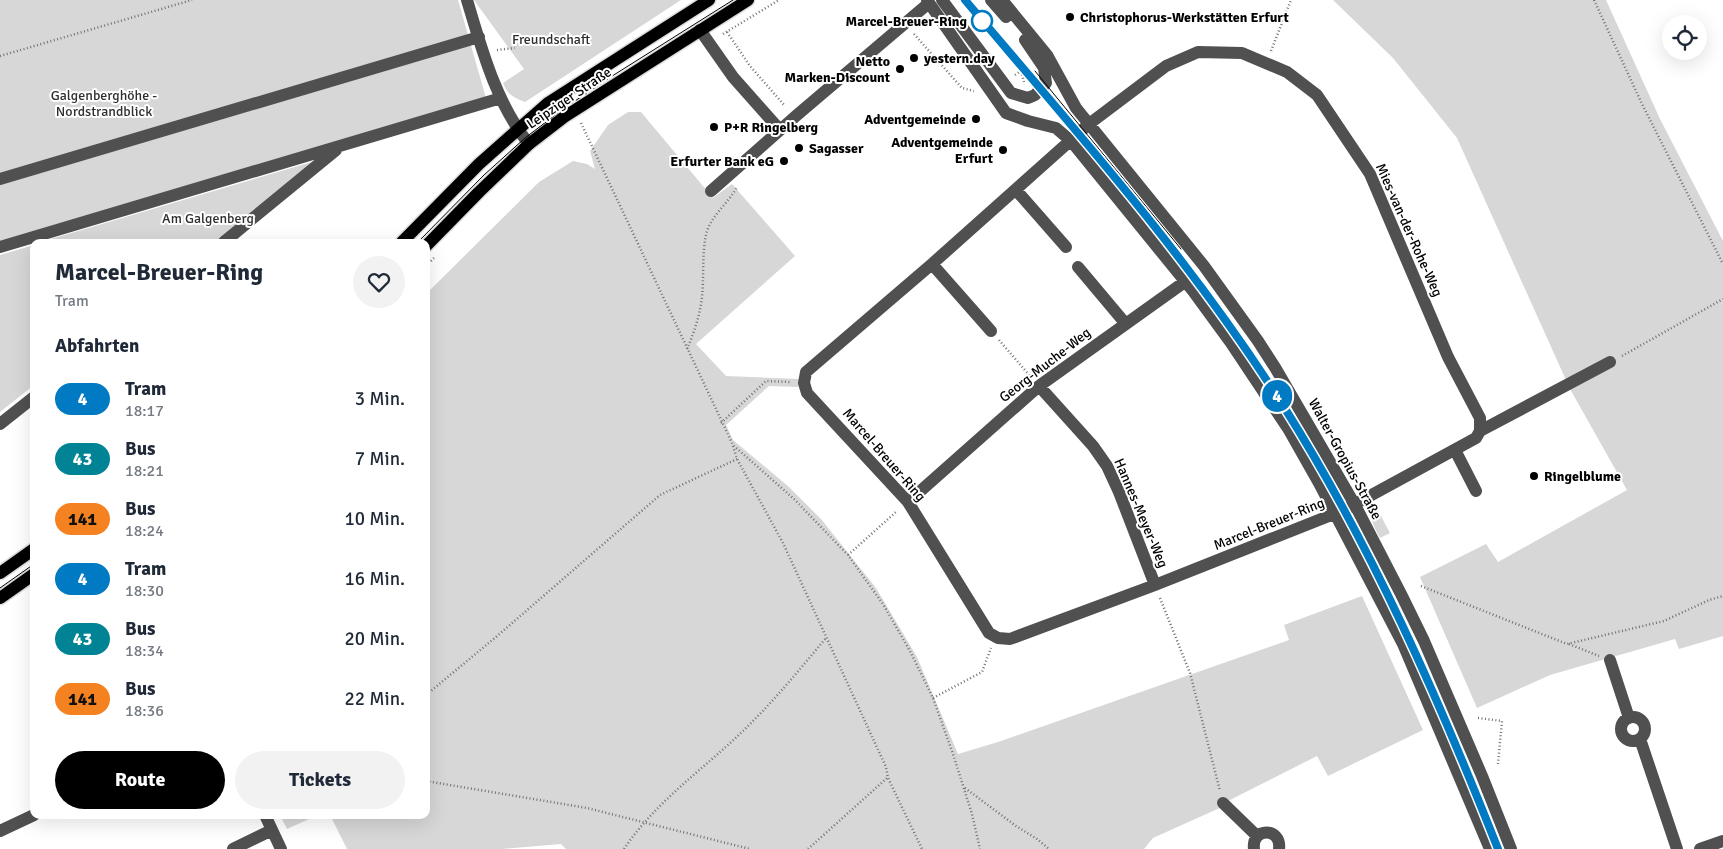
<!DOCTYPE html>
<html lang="de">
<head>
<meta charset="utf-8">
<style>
	:root { --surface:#fff; --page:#f2f2f3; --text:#1f2937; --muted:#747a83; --accent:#000 }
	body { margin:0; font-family:Signika,sans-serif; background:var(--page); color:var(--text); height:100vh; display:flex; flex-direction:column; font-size:19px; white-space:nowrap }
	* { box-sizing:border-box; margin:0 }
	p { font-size:16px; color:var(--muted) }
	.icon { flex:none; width:28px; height:28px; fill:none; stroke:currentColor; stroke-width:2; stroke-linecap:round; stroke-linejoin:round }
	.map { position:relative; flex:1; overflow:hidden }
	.drawer { position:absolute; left:30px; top:239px; width:400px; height:580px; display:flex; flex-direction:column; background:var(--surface); border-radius:10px; box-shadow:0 5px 20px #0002 }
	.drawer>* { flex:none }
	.badge { padding:0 10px; border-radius:16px; font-size:18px; line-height:32px }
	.buttons { position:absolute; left:1662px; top:15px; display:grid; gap:10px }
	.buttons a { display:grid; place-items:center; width:45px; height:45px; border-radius:50%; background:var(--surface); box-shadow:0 5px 20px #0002; font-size:25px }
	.map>.badge { position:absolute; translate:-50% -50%; box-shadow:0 0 0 2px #fff }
	h2 { padding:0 25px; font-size:19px; line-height:45px }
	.round { display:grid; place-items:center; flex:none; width:52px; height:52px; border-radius:26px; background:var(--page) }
	.summary { display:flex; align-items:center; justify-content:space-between; height:85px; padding:0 25px }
	h1 { font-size:24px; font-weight:800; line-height:38px }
	.button { display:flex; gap:10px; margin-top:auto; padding:10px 25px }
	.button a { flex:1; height:58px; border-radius:30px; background:var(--accent); color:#fff; font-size:20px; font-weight:800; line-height:58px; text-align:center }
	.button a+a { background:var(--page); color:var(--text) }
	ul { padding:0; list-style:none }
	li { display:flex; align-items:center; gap:15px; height:60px; padding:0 25px }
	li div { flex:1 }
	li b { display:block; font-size:19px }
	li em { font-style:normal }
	li .badge { min-width:55px; font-weight:700; text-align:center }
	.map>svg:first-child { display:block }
	.green { fill:#d7d7d7 }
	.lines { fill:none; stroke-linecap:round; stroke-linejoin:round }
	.major-casing { stroke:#dbdbdb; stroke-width:15 }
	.path { stroke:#727272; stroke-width:2.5; stroke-dasharray:1 2.5; stroke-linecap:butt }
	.minor { stroke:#505050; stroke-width:12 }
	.major { stroke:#000; stroke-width:12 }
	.tram { stroke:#000; stroke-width:1 }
	.line-casing { stroke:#fff; stroke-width:11 }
	.line { stroke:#007ac3; stroke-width:8 }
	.poi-dot { fill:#000; stroke:#fff; stroke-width:2 }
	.stop-dot { fill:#fff; stroke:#007ac3; stroke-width:2.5 }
	.labels { text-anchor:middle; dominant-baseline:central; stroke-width:4; stroke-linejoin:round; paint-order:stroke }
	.poi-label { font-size:14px; font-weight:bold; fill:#000; stroke:#fff; text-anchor:start }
	.stop-label { font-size:14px; font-weight:bold; fill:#000; stroke:#fff; text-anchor:end }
	.park-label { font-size:14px; fill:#2e2e2e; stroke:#fff }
	.street-label { font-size:14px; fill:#000; stroke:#fff }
</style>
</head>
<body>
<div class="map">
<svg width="1723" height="849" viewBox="0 0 1723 849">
	<rect width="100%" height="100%" fill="#fff"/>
	<path class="green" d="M 0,0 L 458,0 L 486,98 L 0,241 Z
		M 474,0 L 681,0 L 525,102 C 514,98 507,94 503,83 L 524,69 Z
		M 1333,0 L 1606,0 L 1660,119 L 1723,241 L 1723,636 L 1679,649 L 1675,639 L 1550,675 L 1477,708 L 1420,577 L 1486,544 L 1498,562 L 1627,490 L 1570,389 L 1457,138 L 1393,58 Z
		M 628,112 L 641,112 L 713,198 L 732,184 L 795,256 L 696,344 L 726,376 L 799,379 L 798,387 L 769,386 L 726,425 L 733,440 L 789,487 L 821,519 L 876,588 L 917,657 L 958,754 L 998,742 L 1289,640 L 1284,625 L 1362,596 L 1423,730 L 1328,776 L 1317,756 L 1226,802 L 1222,807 L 1153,838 L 1144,849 L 566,849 L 561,844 L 502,849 L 347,849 L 330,815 L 426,815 L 426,294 L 539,182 L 573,161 L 587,164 L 595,169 L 590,151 L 608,125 Z
		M 322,159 L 215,242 L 41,242 Z
		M 34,245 L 34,385 L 0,412 L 0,255 Z
		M 1375,505 L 1390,533 L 1380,538 C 1374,527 1367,516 1375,505 Z
		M 280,815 L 318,815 L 287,829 Z"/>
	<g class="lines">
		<defs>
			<path id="major" d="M 402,242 L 479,164 L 548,103 L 709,0
				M 426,246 L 479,192 L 529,144 L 564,117 L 748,0
				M 0,573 L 34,549
				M 0,598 L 34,574"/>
		</defs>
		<use href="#major" class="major-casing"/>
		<path class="path" d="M 1594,0 L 1642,104 L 1723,264
			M 727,32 L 750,66 L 785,106
			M 723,34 L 779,0
			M 914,34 L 962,88 L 974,91
			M 497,50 L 515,48
			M 1271,51 L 1291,0
			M 0,56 L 192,0
			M 1021,71 L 1024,82
			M 1015,75 L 1027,67
			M 581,123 L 733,445 L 794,499 L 848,555 L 883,604 L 910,651 L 933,698 L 953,754 L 972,814 L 980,849
			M 426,266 L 434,258
			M 999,340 L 1030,376
			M 687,349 C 694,333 700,315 702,297 C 704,278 702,253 706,235 C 710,216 728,204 737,187
			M 1622,356 L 1723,299
			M 721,423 L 766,381 L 791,382
			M 733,446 L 737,459 L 783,543 L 886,767 L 888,778 L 922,849
			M 848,555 L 897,511
			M 1421,586 L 1567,644 L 1664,621 L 1709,600 L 1723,596
			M 1160,598 L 1190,673 L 1220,791
			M 1569,644 L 1599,656
			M 426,695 L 496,637 L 660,495 L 737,459
			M 933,698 L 982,672 L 991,648
			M 1478,718 L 1502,721 L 1498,764
			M 426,781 L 587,808 L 750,849
			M 965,788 L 1016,826 L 1037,839 L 1049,849
			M 624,849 C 656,801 704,769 745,729 C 774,701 800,669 826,638
			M 808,849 L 887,778"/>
		<path class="minor" d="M 467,0 C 482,50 496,103 529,144
			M 927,0 L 1006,113 L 1028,121 L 1056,128 L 1071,141 L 1193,291 L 1231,343 L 1289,430 L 1319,483 L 1403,644 L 1490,849
			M 942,0 L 1011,93 L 1028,98 L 1035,95 L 1046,83 L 1044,68 L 1025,40
			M 991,0 L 1006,17
			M 1002,0 L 1047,55 L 1076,108 L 1204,266 L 1258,341 L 1276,369 L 1355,505 L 1401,594 L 1424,641 L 1482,776 L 1511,849
			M 700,30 L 733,77 L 780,130
			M 1198,52 L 1242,53 L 1287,72 L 1317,95 L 1370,174 L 1448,357 L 1480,418 L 1480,431 L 1476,438 L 1344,510 L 1155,585 L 1010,639 L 998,638 L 989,633 L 908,502 L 807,393 L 804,383 L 806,372 L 932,264 L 1089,124 L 1166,66 Z
			M 0,179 L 479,37
			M 1016,190 L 1066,247
			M 711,191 L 797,115 L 929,3
			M 224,242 L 336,150
			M 0,247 L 501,98
			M 932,264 L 991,331
			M 1078,267 L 1125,323
			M 1039,386 L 1093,446 L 1107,466 L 1119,492 L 1155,585
			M 0,424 L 34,397
			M 1480,431 L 1610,362
			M 1455,450 L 1476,491
			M 908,502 L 1039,386 L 1186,281
			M 1610,660 L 1629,718
			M1621 729a12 12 0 1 1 24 0a12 12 0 1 1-24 0Z
			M 1640,739 L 1677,849
			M 1223,803 L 1257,836
			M 265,815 L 281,849
			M 0,831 L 34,815
			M 233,849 L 272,830
			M 1254,849 C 1251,827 1282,827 1279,849
			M 1700,849 L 1723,841"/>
		<use href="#major" class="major"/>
		<path class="tram" d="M 965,0 C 1076,131 1191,261 1284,407 C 1370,544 1439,698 1498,849
			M 1035,71 L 1181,249
			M 418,242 L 484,175 L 525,138 L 563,109 L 609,78 L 733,0
			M 0,588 L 34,564"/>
	</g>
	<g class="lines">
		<defs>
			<path id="line" d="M 965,0 C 1076,131 1192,261 1284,407 C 1371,545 1438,697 1498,849"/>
		</defs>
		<use href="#line" class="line-casing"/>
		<use href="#line" class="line"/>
	</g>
	<g class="poi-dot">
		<circle cx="1070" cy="17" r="5"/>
		<circle cx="914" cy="58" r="5"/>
		<circle cx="900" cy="69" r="5"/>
		<circle cx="976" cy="119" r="5"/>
		<circle cx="714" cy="127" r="5"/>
		<circle cx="799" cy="148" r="5"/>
		<circle cx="1003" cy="150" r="5"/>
		<circle cx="784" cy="161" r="5"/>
		<circle cx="1534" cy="476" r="5"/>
	</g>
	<circle class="stop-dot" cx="982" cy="21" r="10"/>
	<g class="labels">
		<g class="poi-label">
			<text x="1080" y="17">Christophorus-Werkstätten Erfurt</text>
			<text x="924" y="58">yestern.day</text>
			<text x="890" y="61" text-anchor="end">Netto<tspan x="890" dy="16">Marken-Discount</tspan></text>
			<text x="966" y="119" text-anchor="end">Adventgemeinde</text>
			<text x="724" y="127">P+R Ringelberg</text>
			<text x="993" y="142" text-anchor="end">Adventgemeinde<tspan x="993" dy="16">Erfurt</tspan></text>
			<text x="809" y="148">Sagasser</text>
			<text x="774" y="161" text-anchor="end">Erfurter Bank eG</text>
			<text x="1544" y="476">Ringelblume</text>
		</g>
		<g class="stop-label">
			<text x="967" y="21">Marcel-Breuer-Ring</text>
		</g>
		<g class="park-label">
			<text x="551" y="39">Freundschaft</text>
			<text x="104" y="95">Galgenberghöhe -<tspan x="104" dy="16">Nordstrandblick</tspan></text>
			<text x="208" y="218">Am Galgenberg</text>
		</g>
		<g class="street-label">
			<text transform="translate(569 98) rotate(-34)">Leipziger Straße</text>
			<text transform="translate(1409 230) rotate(66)">Mies-van-der-Rohe-Weg</text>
			<text transform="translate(1045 365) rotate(-38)">Georg-Muche-Weg</text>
			<text transform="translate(884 455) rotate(49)">Marcel-Breuer-Ring</text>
			<text transform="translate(1345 459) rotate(61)">Walter-Gropius-Straße</text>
			<text transform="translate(1141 513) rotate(67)">Hannes-Meyer-Weg</text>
			<text transform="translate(1269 524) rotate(-22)">Marcel-Breuer-Ring</text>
		</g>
	</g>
</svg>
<div class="buttons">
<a><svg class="icon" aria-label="locate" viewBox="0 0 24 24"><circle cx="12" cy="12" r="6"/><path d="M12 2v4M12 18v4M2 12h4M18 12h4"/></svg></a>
</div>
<b class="badge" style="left:1277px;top:396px;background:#007ac3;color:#fff">4</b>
<section class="drawer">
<div class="summary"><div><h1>Marcel-Breuer-Ring</h1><p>Tram</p></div><a class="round"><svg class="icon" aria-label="heart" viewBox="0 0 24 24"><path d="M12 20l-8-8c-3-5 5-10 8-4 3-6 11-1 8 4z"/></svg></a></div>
<h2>Abfahrten</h2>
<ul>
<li><span class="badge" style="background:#007ac3;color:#fff">4</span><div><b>Tram</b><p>18:17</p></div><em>3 Min.</em></li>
<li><span class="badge" style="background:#008495;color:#fff">43</span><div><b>Bus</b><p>18:21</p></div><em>7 Min.</em></li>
<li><span class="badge" style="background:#f58220;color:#111">141</span><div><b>Bus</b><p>18:24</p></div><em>10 Min.</em></li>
<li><span class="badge" style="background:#007ac3;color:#fff">4</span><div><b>Tram</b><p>18:30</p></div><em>16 Min.</em></li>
<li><span class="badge" style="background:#008495;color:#fff">43</span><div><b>Bus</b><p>18:34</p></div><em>20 Min.</em></li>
<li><span class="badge" style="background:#f58220;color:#111">141</span><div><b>Bus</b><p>18:36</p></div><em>22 Min.</em></li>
</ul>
<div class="button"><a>Route</a><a>Tickets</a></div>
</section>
</div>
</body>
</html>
